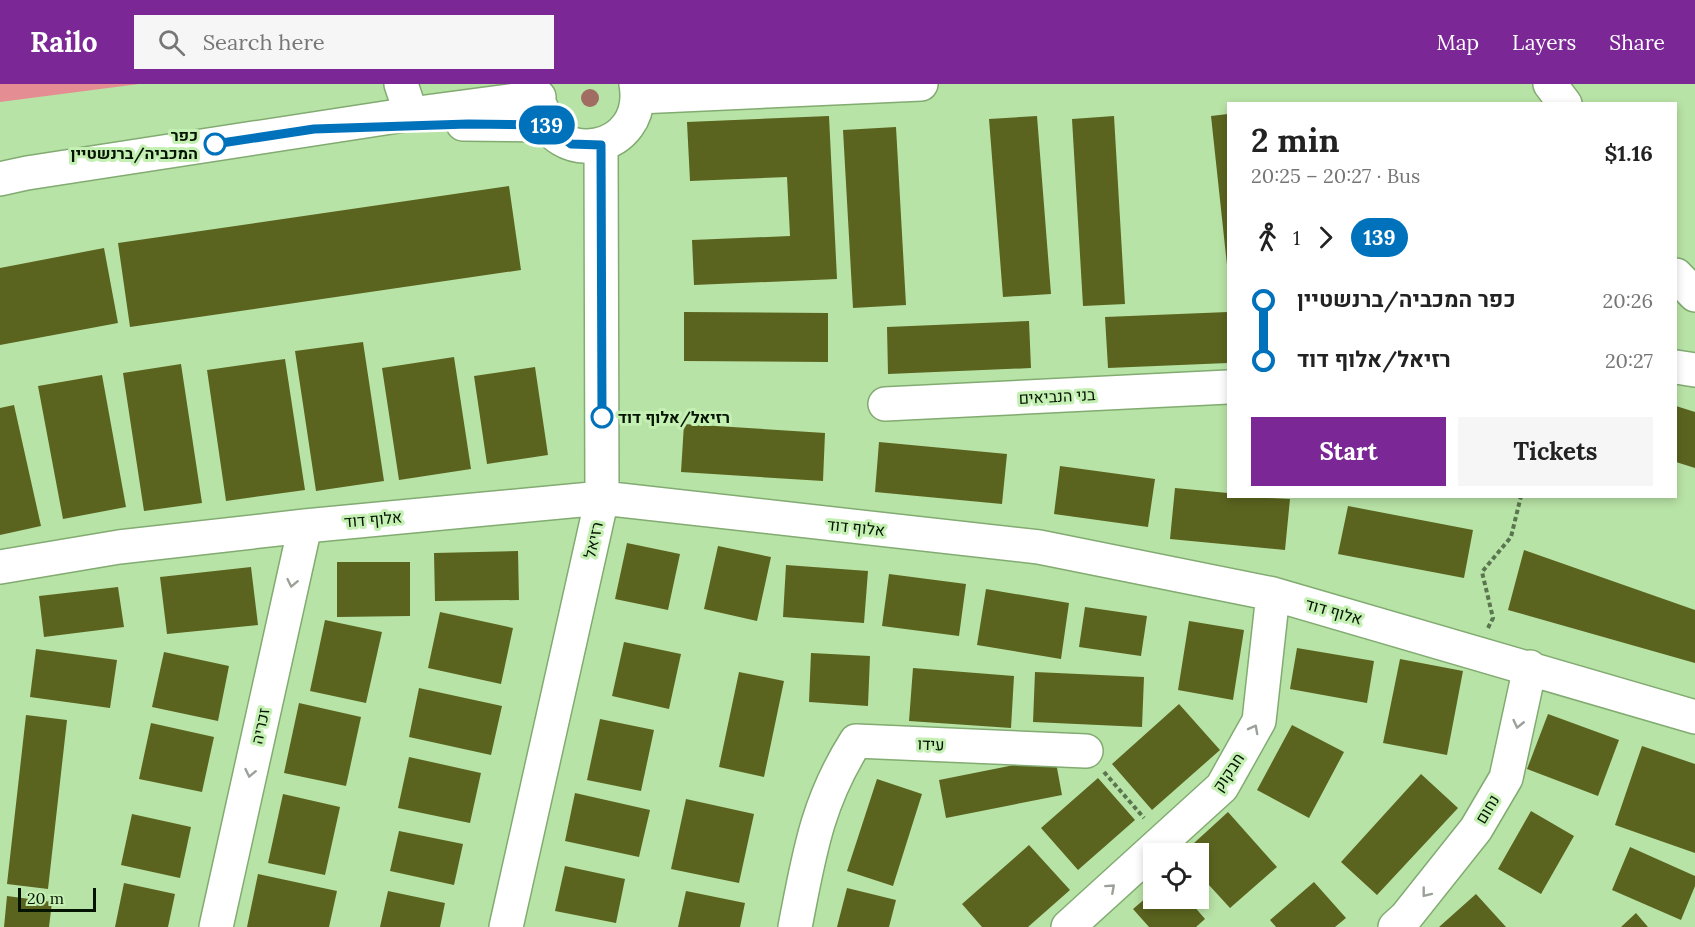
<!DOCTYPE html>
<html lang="en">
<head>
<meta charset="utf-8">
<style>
	:root { --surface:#fff; --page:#f6f6f6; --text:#222; --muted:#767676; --accent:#7b2796 }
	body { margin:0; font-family:Lora,Heebo,serif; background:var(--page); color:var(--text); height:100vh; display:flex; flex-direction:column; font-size:22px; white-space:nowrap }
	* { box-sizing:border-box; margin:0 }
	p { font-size:20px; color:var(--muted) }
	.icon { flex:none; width:33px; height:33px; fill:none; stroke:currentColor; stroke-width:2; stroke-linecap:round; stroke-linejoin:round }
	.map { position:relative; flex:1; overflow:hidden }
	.side { position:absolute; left:1227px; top:18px; width:450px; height:396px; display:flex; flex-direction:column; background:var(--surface); border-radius:0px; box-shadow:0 3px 9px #0003 }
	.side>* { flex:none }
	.badge { padding:0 12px; border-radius:20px; font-size:21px; line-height:39px }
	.controls { position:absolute; left:1143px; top:759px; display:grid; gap:12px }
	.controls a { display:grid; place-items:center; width:66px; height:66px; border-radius:0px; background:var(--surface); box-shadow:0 3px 9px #0003; font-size:30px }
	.scale { position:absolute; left:18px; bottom:15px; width:78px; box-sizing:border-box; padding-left:6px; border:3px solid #051401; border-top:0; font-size:16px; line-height:21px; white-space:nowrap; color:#051401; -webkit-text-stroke:4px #c5f0b3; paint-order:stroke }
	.map>.badge { position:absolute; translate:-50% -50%; box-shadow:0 0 0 3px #fff }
	.legs { display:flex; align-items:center; gap:9px; height:66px; padding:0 24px; font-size:20px }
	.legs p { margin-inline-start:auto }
	.summary { display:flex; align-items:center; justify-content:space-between; height:102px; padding:0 24px }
	h1 { font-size:33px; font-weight:700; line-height:45px }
	.action { display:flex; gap:12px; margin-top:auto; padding:12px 24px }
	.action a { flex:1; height:69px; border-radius:0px; background:var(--accent); color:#fff; font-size:24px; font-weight:700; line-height:69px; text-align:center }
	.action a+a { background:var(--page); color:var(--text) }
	ul { padding:0 24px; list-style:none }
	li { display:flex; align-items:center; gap:21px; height:60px; font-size:22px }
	li i { display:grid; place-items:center; width:9px; height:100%; margin:0 8px; background:currentColor }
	li i::after { content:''; width:15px; height:15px; margin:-8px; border:4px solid; border-radius:50%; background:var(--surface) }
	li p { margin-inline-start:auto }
	li:first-child i { background:linear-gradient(#0000 50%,currentColor 0) }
	li:last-child i { background:linear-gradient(currentColor 50%,#0000 0) }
	header { display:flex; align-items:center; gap:36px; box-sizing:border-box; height:84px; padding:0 30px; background:var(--accent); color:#fff }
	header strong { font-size:28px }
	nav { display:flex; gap:33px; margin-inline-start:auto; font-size:21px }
	.search { width:420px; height:54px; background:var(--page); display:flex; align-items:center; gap:15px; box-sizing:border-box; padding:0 21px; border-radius:0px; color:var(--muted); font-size:22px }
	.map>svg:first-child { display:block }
	.green { fill:#e48e93 }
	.building { fill:#5b641f }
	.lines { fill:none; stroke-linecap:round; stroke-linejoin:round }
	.minor-casing { stroke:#82ab71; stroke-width:36 }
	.path { stroke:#5a764f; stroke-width:4; stroke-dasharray:4.5 3; stroke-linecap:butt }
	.minor { stroke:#fff; stroke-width:33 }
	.tree { fill:#a16d63 }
	.oneway { stroke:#9ba199 }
	.line-1-casing { stroke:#fff; stroke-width:14 }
	.line-1 { stroke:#0072bc; stroke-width:9 }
	.stop-1-dot { fill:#fff; stroke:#0072bc; stroke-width:3 }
	.labels { text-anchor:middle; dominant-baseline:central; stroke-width:6; stroke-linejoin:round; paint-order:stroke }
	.stop-label { font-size:16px; font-weight:bold; fill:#051401; stroke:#c5f0b3; text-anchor:end }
	.street-label { font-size:16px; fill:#051401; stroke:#c5f0b3 }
</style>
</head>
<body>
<header>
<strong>Railo</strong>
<div class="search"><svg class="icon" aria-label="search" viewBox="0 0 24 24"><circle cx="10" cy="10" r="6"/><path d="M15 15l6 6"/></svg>Search here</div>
<nav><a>Map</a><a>Layers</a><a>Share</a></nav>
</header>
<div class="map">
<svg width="1695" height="843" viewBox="0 0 1695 843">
	<rect width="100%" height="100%" fill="#b8e3a6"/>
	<path class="green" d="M 0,0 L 139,0 L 0,18 Z"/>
	<path class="building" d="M 1228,30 L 1228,181 L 1227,181 L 1211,32 Z
		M 829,32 L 837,195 L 694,201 L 692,156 L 790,152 L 787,93 L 690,97 L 687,38 Z
		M 1037,32 L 1051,210 L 1003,213 L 989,35 Z
		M 1114,32 L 1125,220 L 1083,222 L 1072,35 Z
		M 896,43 L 906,221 L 853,224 L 843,46 Z
		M 509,102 L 521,186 L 130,243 L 118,159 Z
		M 104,164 L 118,239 L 0,261 L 0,184 Z
		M 684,228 L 828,229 L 828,278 L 684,277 Z
		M 1228,228 L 1228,279 L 1108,284 L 1105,233 Z
		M 1029,237 L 1031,284 L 888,290 L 887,243 Z
		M 363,258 L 384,397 L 316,407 L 295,267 Z
		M 454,273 L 471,385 L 399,396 L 382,284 Z
		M 285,275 L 305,406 L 226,417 L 207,286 Z
		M 181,280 L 202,419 L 144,427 L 123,289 Z
		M 535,283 L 548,371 L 487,380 L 474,292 Z
		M 102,291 L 126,423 L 63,435 L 38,302 Z
		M 14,321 L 41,442 L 0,451 L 0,324 Z
		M 1676,322 L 1695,328 L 1695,384 L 1676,378 Z
		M 684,340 L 825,349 L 823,397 L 681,388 Z
		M 879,358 L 1007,370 L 1002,420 L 875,408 Z
		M 1060,382 L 1155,395 L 1148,443 L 1054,430 Z
		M 1175,404 L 1228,409 L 1228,412 L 1290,415 L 1285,466 L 1170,455 Z
		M 1348,422 L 1473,446 L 1464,494 L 1338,470 Z
		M 627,459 L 680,470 L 668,526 L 615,515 Z
		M 718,462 L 771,473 L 757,537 L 704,525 Z
		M 1524,466 L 1695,526 L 1695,579 L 1508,526 Z
		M 518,467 L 519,516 L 435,517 L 434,469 Z
		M 337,478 L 410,478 L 410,532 L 337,533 Z
		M 786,481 L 868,487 L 864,539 L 783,533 Z
		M 251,483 L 258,541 L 167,550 L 160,493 Z
		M 889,490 L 966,500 L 959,552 L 882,542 Z
		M 118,503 L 124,543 L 44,553 L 39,512 Z
		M 986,505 L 1069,519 L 1061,575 L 977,561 Z
		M 1085,523 L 1147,532 L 1141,572 L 1079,563 Z
		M 440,528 L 513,544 L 501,600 L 428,584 Z
		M 325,536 L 382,548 L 366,619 L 310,607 Z
		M 1189,537 L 1244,546 L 1233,616 L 1178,606 Z
		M 624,558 L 681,570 L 669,625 L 612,612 Z
		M 1297,564 L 1374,577 L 1367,619 L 1290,605 Z
		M 36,565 L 117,576 L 110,624 L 30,613 Z
		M 164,568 L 229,582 L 218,637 L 152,623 Z
		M 811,569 L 870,572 L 868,622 L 809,618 Z
		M 1400,575 L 1463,587 L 1447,671 L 1383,659 Z
		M 913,584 L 1014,592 L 1011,644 L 909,637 Z
		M 739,588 L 784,597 L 764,693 L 719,683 Z
		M 1035,588 L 1144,593 L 1142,643 L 1033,638 Z
		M 419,604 L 502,622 L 491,671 L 409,653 Z
		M 299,619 L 361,633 L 346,702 L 284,689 Z
		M 1179,620 L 1220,666 L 1152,726 L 1112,680 Z
		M 1548,630 L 1619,656 L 1598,712 L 1527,685 Z
		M 26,631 L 67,636 L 48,805 L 7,800 Z
		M 600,635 L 654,646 L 641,707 L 587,696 Z
		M 151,639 L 214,653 L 202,708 L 139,695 Z
		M 1292,641 L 1344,668 L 1309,734 L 1257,706 Z
		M 1642,662 L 1695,680 L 1695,769 L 1615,741 Z
		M 409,673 L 481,689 L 470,739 L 398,724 Z
		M 1055,673 L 1062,711 L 946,734 L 939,696 Z
		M 1421,690 L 1458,724 L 1377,811 L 1341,778 Z
		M 1098,694 L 1135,736 L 1078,786 L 1041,744 Z
		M 877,695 L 922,710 L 893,802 L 847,787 Z
		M 575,709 L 650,726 L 639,773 L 565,757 Z
		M 283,710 L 340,723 L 325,791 L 268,779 Z
		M 686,715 L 754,730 L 739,799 L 671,785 Z
		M 1531,727 L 1574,752 L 1541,810 L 1498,785 Z
		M 1228,728 L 1277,783 L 1230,824 L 1198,789 L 1198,770 L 1182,770 Z
		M 132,730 L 191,743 L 180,794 L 121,781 Z
		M 399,747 L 463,760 L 454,801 L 390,787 Z
		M 1029,761 L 1070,806 L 1028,843 L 982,843 L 962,820 Z
		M 1630,763 L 1695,792 L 1695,802 L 1681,836 L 1612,806 Z
		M 565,782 L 625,795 L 616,839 L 555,827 Z
		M 258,790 L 337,807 L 329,843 L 247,843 Z
		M 1314,798 L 1346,834 L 1335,843 L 1276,843 L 1270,836 Z
		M 124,799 L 175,810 L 168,843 L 115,843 Z
		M 847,804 L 896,816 L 889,843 L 837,843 Z
		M 388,807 L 445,819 L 440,843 L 380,843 Z
		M 686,807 L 745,819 L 740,843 L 678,843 Z
		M 1154,807 L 1154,814 L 1187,814 L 1205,835 L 1196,843 L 1149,843 L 1133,825 Z
		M 1476,810 L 1506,843 L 1439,843 Z
		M 7,812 L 52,818 L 49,843 L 4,843 Z
		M 1636,829 L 1648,843 L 1621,843 Z"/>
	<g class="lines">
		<defs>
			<path id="minor" d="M 401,0 L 411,30
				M 1550,0 L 1565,20
				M 638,13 L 921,0
				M 541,23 C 551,85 648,70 636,0
				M 463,40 L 548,41
				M 0,95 L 27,89 L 411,30 L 539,13
				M 1676,191 L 1695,211
				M 1676,283 L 1695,286
				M 885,320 L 1228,303
				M 0,483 L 119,463 L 305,442 L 602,414 L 1039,463 L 1273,510 L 1695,633
				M 216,843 L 305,442
				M 506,843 L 602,414 L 601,61
				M 795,843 C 809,772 816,720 856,657 L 1086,667
				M 1068,843 L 1222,703 L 1259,637 L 1273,510
				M 1395,843 L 1406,833 L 1476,745 L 1506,694 L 1530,583"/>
		</defs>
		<use href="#minor" class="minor-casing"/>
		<path class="path" d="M 1488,544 L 1493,534 L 1482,488 L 1511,453 L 1521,412
			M 1104,688 L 1144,734"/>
		<use href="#minor" class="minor"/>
	</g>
	<circle class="tree" cx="590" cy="14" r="9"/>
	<defs><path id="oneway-chevron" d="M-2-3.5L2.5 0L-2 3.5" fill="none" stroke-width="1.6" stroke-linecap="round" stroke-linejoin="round" transform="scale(1.5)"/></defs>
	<g class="oneway">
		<use href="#oneway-chevron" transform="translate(292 499) rotate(102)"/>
		<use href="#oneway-chevron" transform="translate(1518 640) rotate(103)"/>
		<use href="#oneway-chevron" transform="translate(1254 645) rotate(-62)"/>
		<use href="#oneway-chevron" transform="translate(250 689) rotate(102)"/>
		<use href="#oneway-chevron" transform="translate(1111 804) rotate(-42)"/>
		<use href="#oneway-chevron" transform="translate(1426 809) rotate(128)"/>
	</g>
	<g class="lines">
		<defs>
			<path id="line-1" d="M 215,60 L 314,45 L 468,40 L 548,41 L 571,60 L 601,61 L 602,333"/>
		</defs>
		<use href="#line-1" class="line-1-casing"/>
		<use href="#line-1" class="line-1"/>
	</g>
	<g class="stop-1-dot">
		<circle cx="215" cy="60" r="10"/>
		<circle cx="602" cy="333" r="10"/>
	</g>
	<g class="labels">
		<g class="stop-label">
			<text x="198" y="51">כפר<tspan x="198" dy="18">המכביה/ברנשטיין</tspan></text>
			<text x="618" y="333" text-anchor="start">רזיאל/אלוף דוד</text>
		</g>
		<g class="street-label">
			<text transform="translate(1057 312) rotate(-3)">בני הנביאים</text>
			<text transform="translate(373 435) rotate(-5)">אלוף דוד</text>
			<text transform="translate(856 443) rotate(6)">אלוף דוד</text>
			<text transform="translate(593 456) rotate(-77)">רזיאל</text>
			<text transform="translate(1334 527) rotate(16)">אלוף דוד</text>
			<text transform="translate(260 642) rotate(-78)">זכריה</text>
			<text transform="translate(931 660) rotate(2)">עידו</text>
			<text transform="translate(1228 688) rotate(-56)">חבקוק</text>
			<text transform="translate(1487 725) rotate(-59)">נחום</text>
		</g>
	</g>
</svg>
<div class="controls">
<a><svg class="icon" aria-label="locate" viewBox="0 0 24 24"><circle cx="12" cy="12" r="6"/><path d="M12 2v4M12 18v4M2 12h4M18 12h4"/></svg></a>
</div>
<div class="scale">20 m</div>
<b class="badge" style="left:547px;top:41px;background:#0072bc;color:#fff">139</b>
<section class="side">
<div class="summary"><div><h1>2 min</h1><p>20:25 – 20:27 · Bus</p></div><b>$1.16</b></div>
<div class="legs"><svg class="icon" aria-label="walk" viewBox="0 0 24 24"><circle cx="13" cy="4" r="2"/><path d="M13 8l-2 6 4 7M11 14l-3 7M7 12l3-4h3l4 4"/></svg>1<svg class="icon" aria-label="forward" viewBox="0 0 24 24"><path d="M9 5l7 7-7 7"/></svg><b class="badge" style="background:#0072bc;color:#fff">139</b></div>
<ul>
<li><i style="color:#0072bc"></i><b>כפר המכביה/ברנשטיין</b><p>20:26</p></li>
<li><i style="color:#0072bc"></i><b>רזיאל/אלוף דוד</b><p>20:27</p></li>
</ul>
<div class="action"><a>Start</a><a>Tickets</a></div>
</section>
</div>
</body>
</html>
